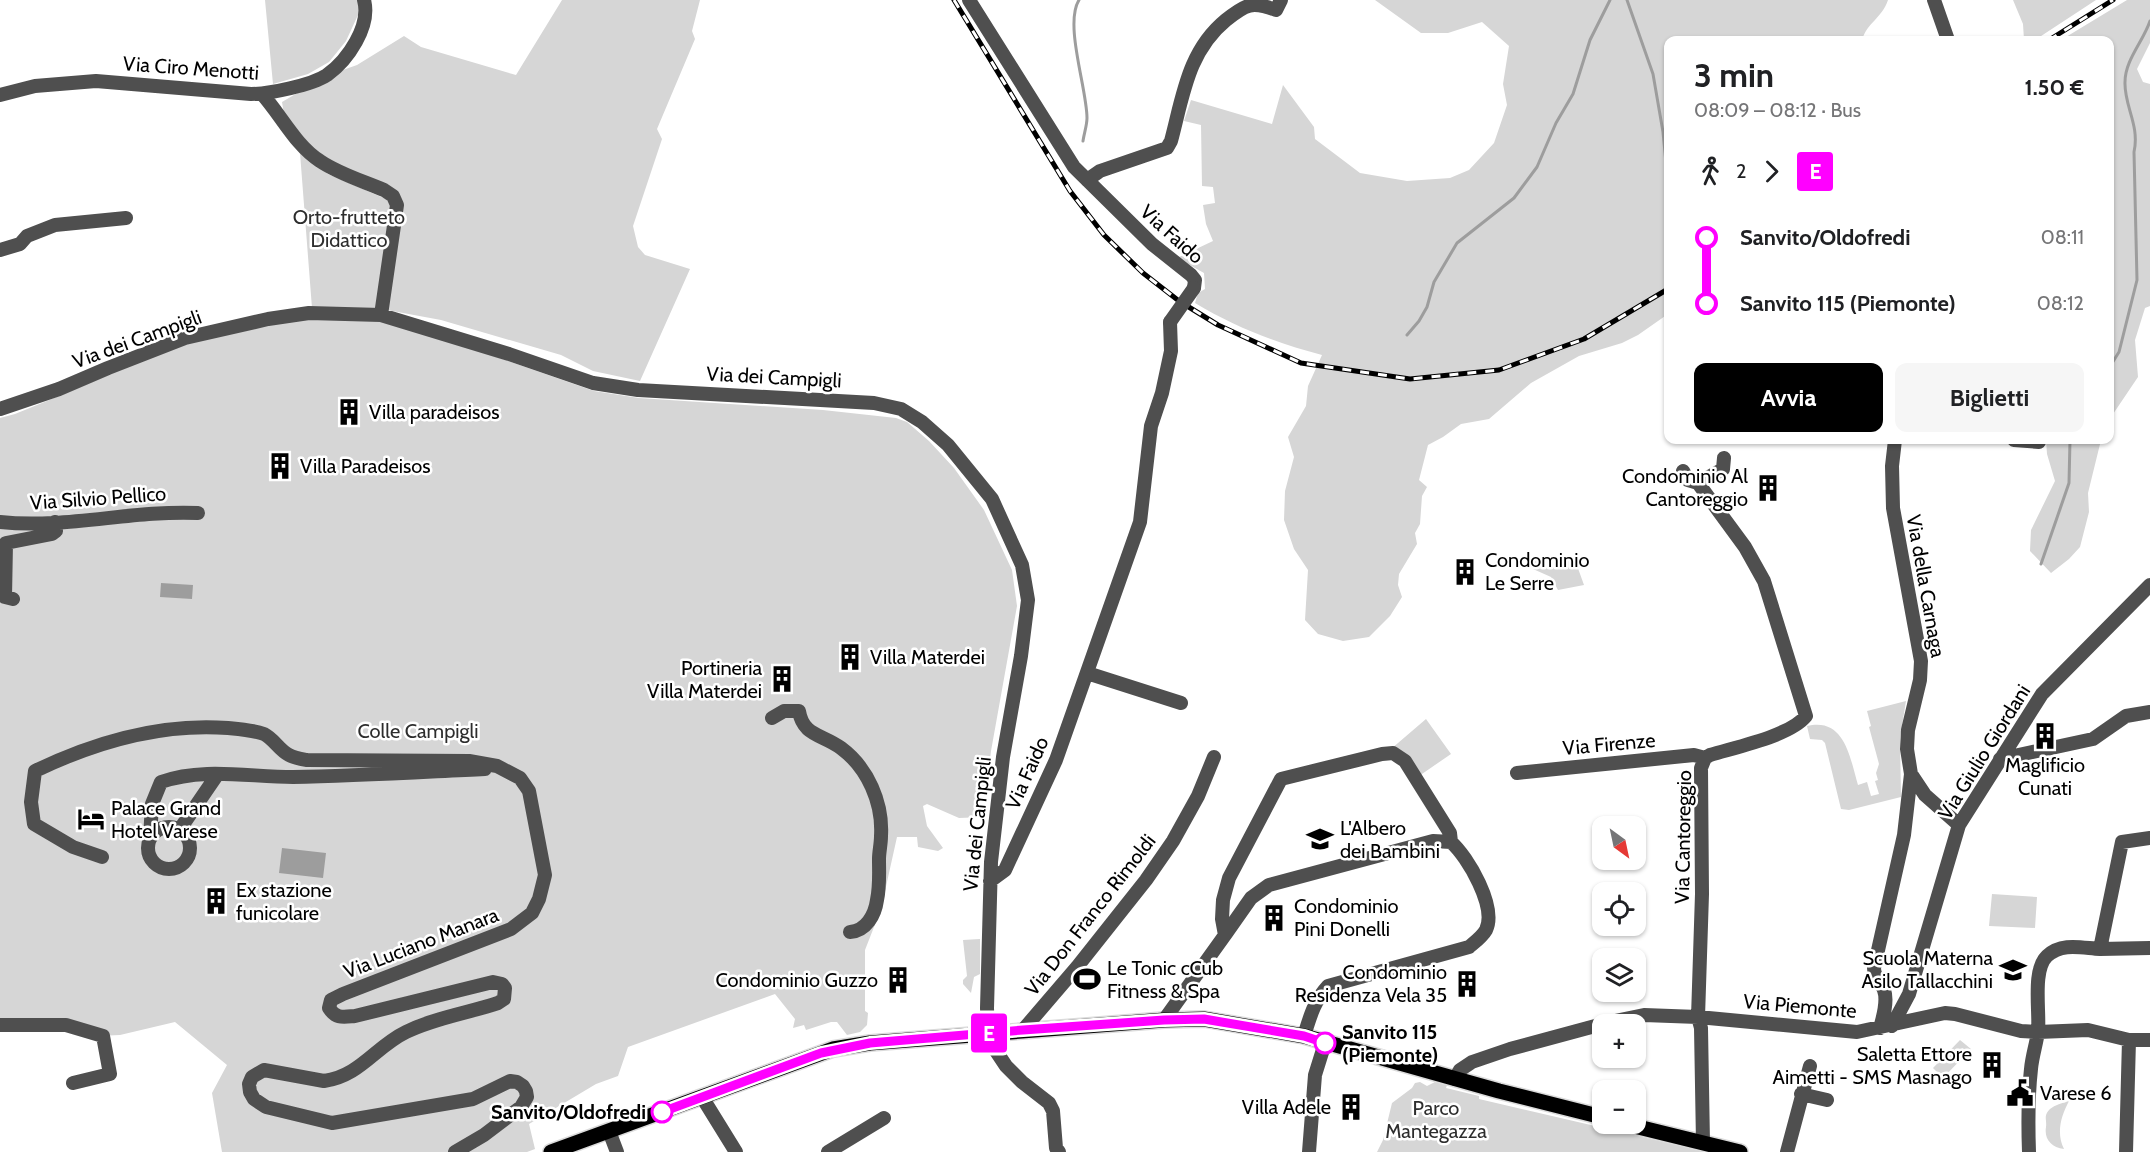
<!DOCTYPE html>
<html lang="it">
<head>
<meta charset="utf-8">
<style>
	:root { --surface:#fff; --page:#f6f6f6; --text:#202124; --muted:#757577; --accent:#000 }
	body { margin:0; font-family:Cabin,sans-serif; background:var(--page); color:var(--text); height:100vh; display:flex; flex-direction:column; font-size:22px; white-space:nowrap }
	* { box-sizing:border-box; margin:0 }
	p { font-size:20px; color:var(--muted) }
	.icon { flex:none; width:33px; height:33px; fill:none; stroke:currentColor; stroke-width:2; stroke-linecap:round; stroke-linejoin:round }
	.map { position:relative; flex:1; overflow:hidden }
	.side { position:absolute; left:1664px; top:36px; width:450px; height:408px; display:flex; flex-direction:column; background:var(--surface); border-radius:12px; box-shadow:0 2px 4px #0004 }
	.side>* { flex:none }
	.badge { padding:0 12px; border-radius:4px; font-size:21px; line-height:39px }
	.needle { width:39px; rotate:147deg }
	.tools { position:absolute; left:1592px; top:816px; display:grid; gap:12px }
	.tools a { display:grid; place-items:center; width:54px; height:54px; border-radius:12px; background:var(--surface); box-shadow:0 2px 4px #0004; font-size:30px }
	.map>.badge { position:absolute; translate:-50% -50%; box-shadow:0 0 0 3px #fff }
	.legs { display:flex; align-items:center; gap:9px; height:66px; padding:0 30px; font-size:20px }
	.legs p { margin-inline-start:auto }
	.overview { display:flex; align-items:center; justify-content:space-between; height:102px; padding:0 30px }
	h1 { font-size:33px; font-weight:700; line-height:45px }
	.primary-button { display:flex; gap:12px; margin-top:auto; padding:12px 30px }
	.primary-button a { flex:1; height:69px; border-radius:12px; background:var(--accent); color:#fff; font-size:24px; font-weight:700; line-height:69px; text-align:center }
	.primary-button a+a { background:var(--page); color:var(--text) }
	ul { padding:0 30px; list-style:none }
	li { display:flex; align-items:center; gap:21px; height:66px; font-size:22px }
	li i { display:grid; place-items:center; width:9px; height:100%; margin:0 8px; background:currentColor }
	li i::after { content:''; width:15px; height:15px; margin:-8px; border:4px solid; border-radius:50%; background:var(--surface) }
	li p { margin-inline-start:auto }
	li:first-child i { background:linear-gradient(#0000 50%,currentColor 0) }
	li:last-child i { background:linear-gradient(currentColor 50%,#0000 0) }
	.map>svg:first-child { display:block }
	.green { fill:#d6d6d6 }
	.water { fill:#9d9d9d }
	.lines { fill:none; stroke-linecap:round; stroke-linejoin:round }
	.stream { stroke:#9d9d9d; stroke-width:3 }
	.major-casing { stroke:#dbdbdb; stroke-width:18 }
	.minor { stroke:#4f4f4f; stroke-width:14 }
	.major { stroke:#000; stroke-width:15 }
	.rail-casing { stroke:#000; stroke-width:5 }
	.rail { stroke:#fff; stroke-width:3; stroke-dasharray:9; stroke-linecap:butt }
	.minor-bridge { stroke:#4f4f4f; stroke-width:14 }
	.line-1-casing { stroke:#fff; stroke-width:14 }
	.line-1 { stroke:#f0f; stroke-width:9 }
	.stop-1-dot { fill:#fff; stroke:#f0f; stroke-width:3 }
	.labels { text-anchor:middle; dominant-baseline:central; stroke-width:5; stroke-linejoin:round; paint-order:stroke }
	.street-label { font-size:20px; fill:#000; stroke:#fff }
	.park-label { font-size:20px; fill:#2d2d2d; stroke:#fff }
	.poi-label { font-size:20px; fill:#000; stroke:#fff; text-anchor:start }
	.stop-label { font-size:20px; font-weight:bold; fill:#000; stroke:#fff; text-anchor:start }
</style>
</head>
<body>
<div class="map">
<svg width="2150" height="1152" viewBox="0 0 2150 1152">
	<rect width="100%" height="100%" fill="#fff"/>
	<path class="green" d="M 265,0 L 358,0 L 358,15 L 346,41 L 329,62 L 308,74 L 273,84 Z
		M 562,0 L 700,0 L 692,31 L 695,39 L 657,129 L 662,139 L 633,226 L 638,247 L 645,255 L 690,269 L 640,381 L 593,371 L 561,355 L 441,320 L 387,310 L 400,202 L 317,153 L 284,114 L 282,102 L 326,76 L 357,65 L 404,36 L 421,47 L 516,75 Z
		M 1375,0 L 1888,0 C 1882,18 1867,23 1862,40 L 1668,40 L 1668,314 L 1638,335 L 1622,343 L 1579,356 L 1531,383 L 1489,419 L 1461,424 L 1443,437 L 1428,445 L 1419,480 L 1427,487 L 1422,496 L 1420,524 L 1415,533 L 1417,544 L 1399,574 L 1398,585 L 1402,597 L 1390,616 L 1369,637 L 1343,641 L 1318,634 L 1305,620 L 1308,570 L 1294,549 L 1284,520 L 1285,491 L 1294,457 L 1288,437 L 1306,406 L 1308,386 L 1322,355 C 1276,343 1235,327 1195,303 L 1198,293 L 1205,289 L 1204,273 L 1177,258 L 1213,241 L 1206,224 L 1203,205 L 1215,203 L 1213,187 L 1202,186 L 1201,125 L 1184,121 L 1191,100 L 1272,124 L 1283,85 L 1314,127 L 1315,139 L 1360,173 L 1407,181 L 1450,178 L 1469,170 L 1494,143 L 1507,105 L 1503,84 L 1509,46 L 1482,22 L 1448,33 L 1421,33 Z
		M 2013,0 L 2096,0 L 2035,40 L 2024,40 L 2023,24 Z
		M 2127,0 L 2150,0 L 2150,43 L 2137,69 L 2143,82 L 2150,84 L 2150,306 L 2145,308 L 2135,340 L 2138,377 L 2109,420 L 2109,40 L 2061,40 Z
		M 300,153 L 328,174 L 386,199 L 394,209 L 382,310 L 312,308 Z
		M 309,317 L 385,318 L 594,391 L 639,398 L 823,410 L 896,418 L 907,422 L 929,441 L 954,468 L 984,510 L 1012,570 L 1017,606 L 991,751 L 984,817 L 959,818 L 927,804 L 923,806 L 927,826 L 943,848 L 938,851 L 918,847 L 917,837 L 897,837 L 881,909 L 865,950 L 865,1011 L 868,1013 L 867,1025 L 860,1032 L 847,1035 L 837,1022 L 831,1022 L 806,1030 L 804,1025 L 793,1028 L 795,1019 L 775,994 L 628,1047 L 618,1076 L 596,1084 L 529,1124 L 535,1149 L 527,1152 L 222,1152 L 212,1093 L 227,1065 L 175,1022 L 120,1035 L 98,1036 L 66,1029 L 0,1032 L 0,418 L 15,414 L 64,394 L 185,342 Z
		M 2046,440 L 2101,440 L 2088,493 L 2089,512 L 2080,547 L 2069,559 L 2051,573 L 2030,551 L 2031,530 L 2055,481 L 2047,454 Z
		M 1528,559 L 1575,560 L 1584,585 L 1558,590 L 1551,577 L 1533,569 Z
		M 1906,701 L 1900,738 L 1901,797 L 1849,810 L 1841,809 L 1825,743 L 1822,740 L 1810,739 L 1807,726 C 1845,717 1850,758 1858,785 L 1867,782 L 1871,796 L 1879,794 L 1875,781 L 1878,780 L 1876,773 L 1879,764 L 1869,727 L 1871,726 L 1867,711 Z
		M 1426,719 L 1451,754 L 1419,776 L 1391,749 Z
		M 1992,894 L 2037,897 L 2035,928 L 1989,926 Z
		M 980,939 L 980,974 L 974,977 L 971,993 L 963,984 L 963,980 L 967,976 L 963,940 Z
		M 1960,1040 L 1971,1049 L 1943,1078 L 1933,1068 Z
		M 1420,1082 L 1427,1086 L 1435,1082 L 1447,1085 L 1446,1088 L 1479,1096 L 1479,1099 L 1707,1152 L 1377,1152 L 1383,1140 L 1392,1103 L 1412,1088 L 1415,1083 Z
		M 2069,1101 C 2061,1116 2056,1133 2064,1149 C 2051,1147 2044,1139 2046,1127 C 2047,1119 2043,1116 2050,1109 C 2055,1105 2062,1103 2069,1101 Z"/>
	<path class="water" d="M 161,583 L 193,585 L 192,599 L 160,597 Z
		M 282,848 L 326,853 L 323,878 L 279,873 Z"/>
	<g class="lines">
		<path class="stream" d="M 1079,0 C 1064,24 1087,89 1087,118 C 1087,125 1084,134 1083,141
			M 1627,0 L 1653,74 L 1663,132 L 1668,183
			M 1407,335 L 1419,321 L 1427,307 L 1434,282 L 1457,243 L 1514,198 L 1537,167 L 1556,123 L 1573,94 L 1590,40 L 1610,0
			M 2109,368 L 2119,352 L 2137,280 L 2134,152 C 2140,125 2124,106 2125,82 C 2125,60 2143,42 2150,21
			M 2041,564 L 2069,483 L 2070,440"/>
		<defs>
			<path id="major" d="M 1626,1124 L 1740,1152
				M 551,1152 L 833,1049 L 870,1043 L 1164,1020 L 1204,1019 L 1304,1036 L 1499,1091 L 1602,1117"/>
		</defs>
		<use href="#major" class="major-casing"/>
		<path class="minor" d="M 969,0 L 1074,167 L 1152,244 L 1191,275 L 1195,280 L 1194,288
			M 1934,0 L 1948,40
			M 262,94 C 281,115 296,146 320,161 C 339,174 363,181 384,190 L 393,196 L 397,205 L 381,315
			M 0,95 L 35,86 L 96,81 L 251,94 C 269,94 312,85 327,75 C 348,60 371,26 364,0
			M 1087,180 L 1100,171 L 1167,148 L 1171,141 C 1183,96 1188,51 1226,20 C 1246,4 1252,1 1276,10 L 1281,0
			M 0,250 L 20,244 L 27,236 L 55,225 L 126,218
			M 0,409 L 59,389 L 108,368 L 185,338 L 268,319 L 309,313 L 381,315 L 509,354 L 593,383 L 638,390 L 874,403 L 901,409 L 922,422 L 948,445 L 992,499 L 1022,565 L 1028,600 L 1021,656 L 1003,757 L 991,862 L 987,1008 L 988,1033 L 996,1051 L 1006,1066 L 1022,1082 L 1049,1103 L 1053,1111 L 1056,1148 L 1059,1152
			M 2014,440 L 2039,442
			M 1683,471 L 1688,480 L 1698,483 L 1745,547 L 1764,581 L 1806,716 C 1790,736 1736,747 1710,755 L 1705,758 L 1701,768 L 1702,894 L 1698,1017 L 1701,1028 L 1703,1143
			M 1698,483 L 1723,469 L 1724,458
			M 0,522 C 66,529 132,510 198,513
			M 13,599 L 5,597 L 6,543 L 52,534 L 56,531 L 55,522
			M 1087,673 L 1181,703
			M 772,718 L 784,711 L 799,711 C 803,736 822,734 841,748 C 868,768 883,803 881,836 C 881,844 879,852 879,859 C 879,874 880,886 877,900 C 875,915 866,931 850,932
			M 2000,759 L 2093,739 L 2126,716 L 2150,712
			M 1517,773 L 1694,755 L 1705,758
			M 1911,774 L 1925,795 L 1959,825
			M148 848a21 21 0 1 1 42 0a21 21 0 1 1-42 0Z
			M 180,829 L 217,775
			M 150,838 L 152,804 L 161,782 C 203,767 249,777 293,777 C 357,776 421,772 485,769
			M 102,857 L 73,847 L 34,824 L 31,802 L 35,771 C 95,742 162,723 228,728 C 239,729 253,730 264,734 C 274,739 279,750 289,755 C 294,758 301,759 307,760 L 469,761 L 497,766 L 520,778 L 529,791 L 545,875 L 539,899 L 532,913 L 511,929 L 343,994 L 331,1000 L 329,1008 C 336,1019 343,1017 355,1016 L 493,982 L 502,984 L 505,988 L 504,999 L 498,1003 C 468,1013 434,1018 406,1032 C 375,1047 360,1076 324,1081 L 264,1070 L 252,1077 L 249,1084 L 250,1092 L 254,1099 L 266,1107 L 332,1123 L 473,1099 L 510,1081 L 517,1082 L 523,1086 L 526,1091 L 527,1097 L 521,1107 L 484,1135 L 455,1152
			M 990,881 L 1005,870 L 1056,760 L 1140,522 L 1151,426 L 1162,393 L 1171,351 L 1170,322
			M 1225,935 L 1251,898 L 1269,885 L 1433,841 L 1451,842 C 1468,857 1497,907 1486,930 C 1482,937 1475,942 1469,947 L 1328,986 C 1314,1001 1310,1017 1304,1036
			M 2100,949 L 2150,948
			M 1164,1020 L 1225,935 L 1222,919 L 1223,900 L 1229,878 L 1281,779 L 1382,754 L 1393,753 L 1405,761 L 1450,833 L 1451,842
			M 0,1025 L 66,1025 L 103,1036 L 110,1074 L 73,1083
			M 1892,1026 L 1909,994 L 1959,825 L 2042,694 L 2150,585
			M 1880,1028 C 1883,1018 1888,1001 1884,990 C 1881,982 1874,978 1874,968 L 1904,835 L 1911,774 L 1907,749 L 1908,730 L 1920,680 L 1921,661 L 1893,508 L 1892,466 L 1895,440
			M 1023,1030 L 1077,967 L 1146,880 L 1173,841 L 1198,796 L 1214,757
			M 1455,1079 L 1460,1070 L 1472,1062 L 1510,1049 L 1610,1022 L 1644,1015 L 1698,1017 L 1857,1032 L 1945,1013 L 1955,1014 L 2021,1031 L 2038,1032 L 2088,1030 L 2129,1040 L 2150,1040
			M 1801,1094 L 1827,1100
			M 702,1097 L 736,1152
			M 609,1131 L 617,1152
			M 828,1152 L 884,1118
			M 1309,1152 L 1315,1075 L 1325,1043
			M 1787,1152 L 1810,1066
			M 2029,1152 C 2028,1124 2028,1096 2031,1069 C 2032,1057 2036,1045 2038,1032 C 2040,1012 2032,970 2047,956 C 2062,942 2082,948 2100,949 L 2122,842 L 2150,838
			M 2126,1152 L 2129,1040"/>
		<use href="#major" class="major"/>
		<defs>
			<path id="rail" d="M 954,0 L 1070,191 L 1104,235 L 1143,273 L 1179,301 L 1218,325 L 1301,363 L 1410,379 L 1499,370 L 1584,339 L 1668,289
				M 2049,40 L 2113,0"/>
		</defs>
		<use href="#rail" class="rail-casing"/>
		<use href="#rail" class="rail"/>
		<path class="minor-bridge" d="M 1170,322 L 1194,288"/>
	</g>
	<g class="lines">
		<defs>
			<path id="line-1" d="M 662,1112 L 821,1053 L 870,1043 L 1023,1030 L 1164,1020 L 1204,1019 L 1304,1036 L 1325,1043"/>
		</defs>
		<use href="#line-1" class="line-1-casing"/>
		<use href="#line-1" class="line-1"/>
	</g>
	<defs>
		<symbol id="building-bare" viewBox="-9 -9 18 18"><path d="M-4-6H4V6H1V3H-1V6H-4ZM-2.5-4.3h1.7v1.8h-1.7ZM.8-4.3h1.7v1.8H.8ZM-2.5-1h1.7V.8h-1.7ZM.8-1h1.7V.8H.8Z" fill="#000" stroke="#fff" stroke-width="2.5" paint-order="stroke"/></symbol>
		<symbol id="hotel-bare" viewBox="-9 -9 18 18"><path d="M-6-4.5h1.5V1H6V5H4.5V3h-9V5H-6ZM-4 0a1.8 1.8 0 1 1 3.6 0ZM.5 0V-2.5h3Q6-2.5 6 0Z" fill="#000" stroke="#fff" stroke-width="2.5" paint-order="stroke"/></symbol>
		<symbol id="school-bare" viewBox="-9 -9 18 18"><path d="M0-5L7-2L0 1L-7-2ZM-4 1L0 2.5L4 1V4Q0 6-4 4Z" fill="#000" stroke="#fff" stroke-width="2.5" paint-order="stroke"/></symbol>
		<symbol id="stadium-bare" viewBox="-9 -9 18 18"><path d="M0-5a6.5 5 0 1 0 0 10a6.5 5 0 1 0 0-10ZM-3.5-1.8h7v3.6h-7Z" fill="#000" stroke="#fff" stroke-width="2.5" paint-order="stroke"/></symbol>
		<symbol id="civic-bare" viewBox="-9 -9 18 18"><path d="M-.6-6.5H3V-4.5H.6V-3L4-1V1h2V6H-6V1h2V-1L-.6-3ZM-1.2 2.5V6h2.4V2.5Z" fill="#000" stroke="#fff" stroke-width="2.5" paint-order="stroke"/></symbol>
	</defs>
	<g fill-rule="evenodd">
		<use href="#building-bare" x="330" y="393" width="38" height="38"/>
		<use href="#building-bare" x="261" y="447" width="38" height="38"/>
		<use href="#building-bare" x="1749" y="469" width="38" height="38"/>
		<use href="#building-bare" x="1446" y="553" width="38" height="38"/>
		<use href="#building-bare" x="831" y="638" width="38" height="38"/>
		<use href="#building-bare" x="763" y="660" width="38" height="38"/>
		<use href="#building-bare" x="2026" y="717" width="38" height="38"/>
		<use href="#hotel-bare" x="72" y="800" width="38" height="38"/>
		<use href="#school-bare" x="1301" y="820" width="38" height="38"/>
		<use href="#building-bare" x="197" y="882" width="38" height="38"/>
		<use href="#building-bare" x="1255" y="899" width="38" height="38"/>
		<use href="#school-bare" x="1994" y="951" width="38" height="38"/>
		<use href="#stadium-bare" x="1068" y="960" width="38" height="38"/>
		<use href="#building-bare" x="879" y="961" width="38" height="38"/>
		<use href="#building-bare" x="1448" y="965" width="38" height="38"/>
		<use href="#building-bare" x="1973" y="1046" width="38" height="38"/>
		<use href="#civic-bare" x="2001" y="1074" width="38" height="38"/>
		<use href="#building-bare" x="1332" y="1088" width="38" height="38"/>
	</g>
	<g class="stop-1-dot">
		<circle cx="1325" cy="1043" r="10"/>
		<circle cx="662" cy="1112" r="10"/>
	</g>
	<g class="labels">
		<g class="street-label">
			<text transform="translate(191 68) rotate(4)">Via Ciro Menotti</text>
			<text transform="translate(1172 234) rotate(42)">Via Faido</text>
			<text transform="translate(137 339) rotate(-20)">Via dei Campigli</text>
			<text transform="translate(774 377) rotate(3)">Via dei Campigli</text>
			<text transform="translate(98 498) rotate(-4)">Via Silvio Pellico</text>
			<text transform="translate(1926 586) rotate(80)">Via della Carnaga</text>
			<text transform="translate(1609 744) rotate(-5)">Via Firenze</text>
			<text transform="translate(1984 752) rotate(-58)">Via Giulio Giordani</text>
			<text transform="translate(1027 773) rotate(-66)">Via Faido</text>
			<text transform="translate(977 824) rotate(-84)">Via dei Campigli</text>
			<text transform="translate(1683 837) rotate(-89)">Via Cantoreggio</text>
			<text transform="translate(1090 915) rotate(-52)">Via Don Franco Rimoldi</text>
			<text transform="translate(421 943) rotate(-21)">Via Luciano Manara</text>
			<text transform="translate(1800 1006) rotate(5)">Via Piemonte</text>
		</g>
		<g class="park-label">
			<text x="349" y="217">Orto-frutteto<tspan x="349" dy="23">Didattico</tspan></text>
			<text x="418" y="731">Colle Campigli</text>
			<text x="1436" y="1108">Parco<tspan x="1436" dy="23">Mantegazza</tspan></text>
		</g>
		<g class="poi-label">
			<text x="369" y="412">Villa paradeisos</text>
			<text x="300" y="466">Villa Paradeisos</text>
			<text x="1748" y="476" text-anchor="end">Condominio Al<tspan x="1748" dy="23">Cantoreggio</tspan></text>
			<text x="1485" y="560">Condominio<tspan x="1485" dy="23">Le Serre</tspan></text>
			<text x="870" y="657">Villa Materdei</text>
			<text x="762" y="668" text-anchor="end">Portineria<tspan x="762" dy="23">Villa Materdei</tspan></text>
			<text x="2045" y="765" text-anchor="middle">Maglificio<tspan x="2045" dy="23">Cunati</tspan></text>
			<text x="111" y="808">Palace Grand<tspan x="111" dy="23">Hotel Varese</tspan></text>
			<text x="1340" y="828">L'Albero<tspan x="1340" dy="23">dei Bambini</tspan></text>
			<text x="236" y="890">Ex stazione<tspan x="236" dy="23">funicolare</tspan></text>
			<text x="1294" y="906">Condominio<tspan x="1294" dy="23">Pini Donelli</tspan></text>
			<text x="1993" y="958" text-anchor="end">Scuola Materna<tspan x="1993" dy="23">Asilo Tallacchini</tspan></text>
			<text x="1107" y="968">Le Tonic cCub<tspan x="1107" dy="23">Fitness &amp; Spa</tspan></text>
			<text x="1447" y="972" text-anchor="end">Condominio<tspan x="1447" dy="23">Residenza Vela 35</tspan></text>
			<text x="878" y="980" text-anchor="end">Condominio Guzzo</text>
			<text x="1972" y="1054" text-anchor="end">Saletta Ettore<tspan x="1972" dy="23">Aimetti - SMS Masnago</tspan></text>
			<text x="2040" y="1093">Varese 6</text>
			<text x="1331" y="1107" text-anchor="end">Villa Adele</text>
		</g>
		<g class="stop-label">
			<text x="1342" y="1032">Sanvito 115<tspan x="1342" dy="23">(Piemonte)</tspan></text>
			<text x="646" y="1112" text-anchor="end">Sanvito/Oldofredi</text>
		</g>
	</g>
</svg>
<div class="tools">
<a><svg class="needle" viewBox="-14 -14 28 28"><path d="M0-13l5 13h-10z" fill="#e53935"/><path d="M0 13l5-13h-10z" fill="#757577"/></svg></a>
<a><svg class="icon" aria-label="locate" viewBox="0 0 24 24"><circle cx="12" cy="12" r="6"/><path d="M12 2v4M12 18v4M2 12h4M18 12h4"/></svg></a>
<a><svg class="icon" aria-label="layers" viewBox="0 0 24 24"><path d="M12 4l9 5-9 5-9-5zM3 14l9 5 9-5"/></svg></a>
<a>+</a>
<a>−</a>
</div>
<b class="badge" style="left:989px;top:1033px;background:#f0f;color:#fff">E</b>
<section class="side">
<div class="overview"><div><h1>3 min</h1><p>08:09 – 08:12 · Bus</p></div><b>1.50 €</b></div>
<div class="legs"><svg class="icon" aria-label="walk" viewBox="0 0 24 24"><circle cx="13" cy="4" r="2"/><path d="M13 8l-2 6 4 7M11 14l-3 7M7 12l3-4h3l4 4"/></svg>2<svg class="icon" aria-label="forward" viewBox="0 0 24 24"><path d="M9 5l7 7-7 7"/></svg><b class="badge" style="background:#f0f;color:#fff">E</b></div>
<ul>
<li><i style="color:#f0f"></i><b>Sanvito/Oldofredi</b><p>08:11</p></li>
<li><i style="color:#f0f"></i><b>Sanvito 115 (Piemonte)</b><p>08:12</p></li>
</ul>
<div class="primary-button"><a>Avvia</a><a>Biglietti</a></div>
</section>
</div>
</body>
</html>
